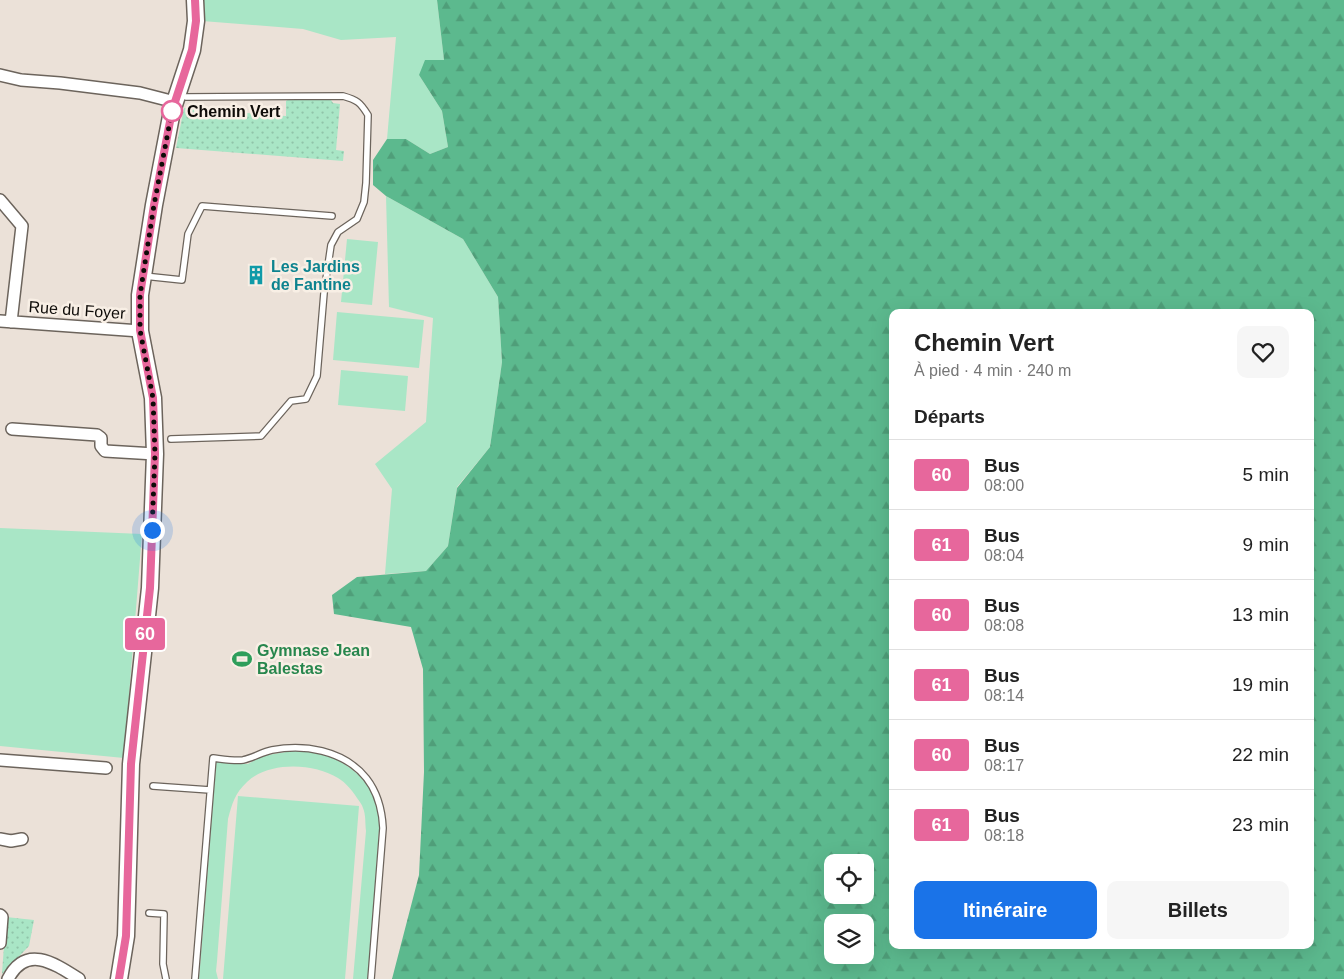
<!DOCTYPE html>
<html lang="fr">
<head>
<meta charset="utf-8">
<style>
	:root { --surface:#fff; --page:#f6f6f6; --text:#222; --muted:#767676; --line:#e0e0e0; --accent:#1a73e8 }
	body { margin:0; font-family:Arial,sans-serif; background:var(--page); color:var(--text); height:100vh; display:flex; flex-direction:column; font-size:19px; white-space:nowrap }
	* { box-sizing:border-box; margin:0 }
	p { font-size:16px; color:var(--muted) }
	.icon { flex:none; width:28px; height:28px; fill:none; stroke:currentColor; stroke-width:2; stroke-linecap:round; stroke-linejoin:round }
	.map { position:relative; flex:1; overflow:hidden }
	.drawer { position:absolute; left:889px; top:309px; width:425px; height:640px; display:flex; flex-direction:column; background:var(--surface); border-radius:10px; box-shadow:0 5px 20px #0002 }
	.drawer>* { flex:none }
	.badge { padding:0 10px; border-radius:4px; font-size:18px; line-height:32px }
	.tools { position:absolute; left:824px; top:854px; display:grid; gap:10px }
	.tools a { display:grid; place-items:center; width:50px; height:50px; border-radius:10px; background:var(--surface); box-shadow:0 5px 20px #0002; font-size:25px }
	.you { position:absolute; width:25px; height:25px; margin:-12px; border:4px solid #fff; border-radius:50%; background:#1a73e8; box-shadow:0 0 0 8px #1a73e833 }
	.map>.badge { position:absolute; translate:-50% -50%; box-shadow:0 0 0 2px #fff }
	h2 { padding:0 25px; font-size:19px; line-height:45px }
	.round { display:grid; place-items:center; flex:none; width:52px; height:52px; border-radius:10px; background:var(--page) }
	.overview { display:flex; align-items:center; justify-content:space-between; height:85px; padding:0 25px }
	h1 { font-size:24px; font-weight:700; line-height:38px }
	.button { display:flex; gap:10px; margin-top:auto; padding:10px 25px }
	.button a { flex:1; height:58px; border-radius:10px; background:var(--accent); color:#fff; font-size:20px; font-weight:700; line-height:58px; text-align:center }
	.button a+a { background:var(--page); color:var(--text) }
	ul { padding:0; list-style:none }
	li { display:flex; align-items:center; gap:15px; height:70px; padding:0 25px; border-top:1px solid var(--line) }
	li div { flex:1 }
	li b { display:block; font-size:19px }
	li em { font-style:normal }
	li .badge { min-width:55px; font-weight:700; text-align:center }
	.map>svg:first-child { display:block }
	.grass { fill:#a9e6c6 }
	.forest { fill:url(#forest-firs); fill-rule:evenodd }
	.garden { fill:url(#garden-dots) }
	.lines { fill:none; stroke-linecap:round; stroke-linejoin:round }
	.lane-casing { stroke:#6c645c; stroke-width:8 }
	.street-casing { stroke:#6c645c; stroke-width:14 }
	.secondary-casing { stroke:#6c645c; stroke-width:19 }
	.lane { stroke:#fff; stroke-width:5.5 }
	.street { stroke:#fff; stroke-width:11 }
	.secondary { stroke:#fff; stroke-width:16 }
	.line-casing { stroke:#fff; stroke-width:11 }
	.line { stroke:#e7679c; stroke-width:8 }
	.walk { stroke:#0e0b08; stroke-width:5; stroke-dasharray:0 9 }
	.stop-dot { fill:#fff; stroke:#e7679c; stroke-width:2.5 }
	.labels { text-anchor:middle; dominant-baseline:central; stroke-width:5; stroke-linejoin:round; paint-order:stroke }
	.stop-label { font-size:16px; font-weight:bold; fill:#0e0b08; stroke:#f8efe5; text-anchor:start }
	.culture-label { font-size:16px; font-weight:bold; fill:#0d838f; stroke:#f8efe5; text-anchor:start }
	.street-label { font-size:16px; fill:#0e0b08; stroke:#f8efe5 }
	.leisure-label { font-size:16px; font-weight:bold; fill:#27864d; stroke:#f8efe5; text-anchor:start }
</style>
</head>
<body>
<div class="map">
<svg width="1344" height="979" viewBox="0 0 1344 979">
	<defs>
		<pattern id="forest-firs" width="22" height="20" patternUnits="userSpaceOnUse" patternTransform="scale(1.25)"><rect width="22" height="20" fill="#5cb98e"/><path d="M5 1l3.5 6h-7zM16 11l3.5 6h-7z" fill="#4f9e79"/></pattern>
		<pattern id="garden-dots" width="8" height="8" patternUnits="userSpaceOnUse" patternTransform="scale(1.25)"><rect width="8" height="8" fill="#a9e6c6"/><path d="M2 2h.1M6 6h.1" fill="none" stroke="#90c4a9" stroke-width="1.8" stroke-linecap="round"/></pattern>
	</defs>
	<rect width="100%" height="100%" fill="#ebe1d8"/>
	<path class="grass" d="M 201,0 L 437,0 L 444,60 L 419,75 L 442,111 L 448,147 L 430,154 L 406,139 L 387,139 L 396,37 L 341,40 L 303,29 L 202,21 Z
		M 386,196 L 463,239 L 498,297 L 502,362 L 490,447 L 457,487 L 448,546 L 426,571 L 385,574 L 392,489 L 375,464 L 426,422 L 433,318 L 389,307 Z
		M 347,239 L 378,242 L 372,305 L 341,302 Z
		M 337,312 L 424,320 L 419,368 L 333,360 Z
		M 341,370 L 408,376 L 405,411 L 338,405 Z
		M 0,528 L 142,534 L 124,758 L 0,746 Z
		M 292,751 C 297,751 302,750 308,751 C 333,753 366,774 375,798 C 377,804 378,811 380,817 L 368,979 L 353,979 L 366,831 C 365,823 366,815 363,808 C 362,804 359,801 357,798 C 352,790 346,783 338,778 C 314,763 269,761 247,782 C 235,793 232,804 228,819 L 217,961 L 216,971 L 218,979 L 199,979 L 216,762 L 248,764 L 262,756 Z
		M 238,796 L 359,806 L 345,979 L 223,979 Z"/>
	<path class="forest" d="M 437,0 L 1344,0 L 1344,979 L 392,979 L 419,875 L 424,772 L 423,669 L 411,627 L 334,614 L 332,595 L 357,577 L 426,571 L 448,546 L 457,488 L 490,447 L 502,362 L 498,297 L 463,239 L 386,196 L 373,185 L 373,160 L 387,139 L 406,139 L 430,154 L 448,147 L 442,111 L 419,75 L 425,60 L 444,60 ZM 892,312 L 1310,312 L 1310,945 L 892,945 ZM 832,862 L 865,862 L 865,895 L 832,895 ZM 832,922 L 865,922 L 865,955 L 832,955 Z"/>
	<path class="garden" d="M 289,99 L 331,100 L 333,103 L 340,104 L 336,150 L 344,151 L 343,161 L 176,148 L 184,108 L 286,116 L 286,101 Z
		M 6,917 L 34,920 L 29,946 L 2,974 Z"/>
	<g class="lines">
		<defs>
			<path id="lane" d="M 144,276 L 182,280 L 188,234 L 202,206 L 332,216
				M 171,439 L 261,436 L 291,401 L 306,399 L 317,376 L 324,293 L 331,245 L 338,232 L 357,219 L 364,202 L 366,183 L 368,115 C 360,102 357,100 343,96 L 186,97
				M 153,786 L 210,790
				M 149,913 L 164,914 L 163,964 L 166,979
				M 195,979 L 213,758 C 222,759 234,761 243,760 C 253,758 262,752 272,750 C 288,747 306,747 322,751 C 361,761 381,788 383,828 L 371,979"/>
			<path id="street" d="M 0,75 L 21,80 L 60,83 L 140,93 L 175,102
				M 0,200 L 22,226 L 11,322
				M 0,321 L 140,331
				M 12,429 L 97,435 L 101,438 L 101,446 L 105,451 L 155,454
				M 0,760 L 106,768
				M 0,839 L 11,841 L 22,839
				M 0,915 L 2,917 L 0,943
				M 8,979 C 26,944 54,963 79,979"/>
			<path id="secondary" d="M 119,979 L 126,936 L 131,764 L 150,588 L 155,454 L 153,398 L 140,331 L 140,295 L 154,205 L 172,111 L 192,50 L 196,21 L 195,0"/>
		</defs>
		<use href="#lane" class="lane-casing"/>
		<use href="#street" class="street-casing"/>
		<use href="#secondary" class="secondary-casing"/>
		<use href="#lane" class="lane"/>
		<use href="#street" class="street"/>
		<use href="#secondary" class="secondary"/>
	</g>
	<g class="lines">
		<defs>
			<path id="line" d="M 119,979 L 126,936 L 131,764 L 150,588 L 155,454 L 153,398 L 140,330 L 140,295 L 154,205 L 172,111 L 192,50 L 196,21 L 195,0"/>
		</defs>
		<use href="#line" class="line-casing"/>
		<use href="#line" class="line"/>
		<path class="walk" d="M 152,530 L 155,454 L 153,398 L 140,330 L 140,295 L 154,205 L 172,111"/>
	</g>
	<defs>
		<symbol id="building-bare" viewBox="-9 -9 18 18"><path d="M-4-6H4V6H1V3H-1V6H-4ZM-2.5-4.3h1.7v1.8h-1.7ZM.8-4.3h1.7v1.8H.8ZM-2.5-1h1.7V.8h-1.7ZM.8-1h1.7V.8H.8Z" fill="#0f9aa8" stroke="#f8efe5" stroke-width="2.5" paint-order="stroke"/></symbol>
		<symbol id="stadium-bare" viewBox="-9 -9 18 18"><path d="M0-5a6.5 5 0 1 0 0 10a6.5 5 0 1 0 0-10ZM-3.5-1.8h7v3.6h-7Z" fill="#2e9e5b" stroke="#f8efe5" stroke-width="2.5" paint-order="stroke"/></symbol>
	</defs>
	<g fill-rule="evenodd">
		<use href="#building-bare" x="242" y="261" width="28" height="28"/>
		<use href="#stadium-bare" x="228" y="645" width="28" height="28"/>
	</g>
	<circle class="stop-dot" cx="172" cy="111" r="10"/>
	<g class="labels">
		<g class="stop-label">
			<text x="187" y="111">Chemin Vert</text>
		</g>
		<g class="culture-label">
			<text x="271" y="266">Les Jardins<tspan x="271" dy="18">de Fantine</tspan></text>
		</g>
		<g class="street-label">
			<text transform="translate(77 310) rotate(4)">Rue du Foyer</text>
		</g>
		<g class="leisure-label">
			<text x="257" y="650">Gymnase Jean<tspan x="257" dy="18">Balestas</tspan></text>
		</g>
	</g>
</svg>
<div class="tools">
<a><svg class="icon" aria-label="locate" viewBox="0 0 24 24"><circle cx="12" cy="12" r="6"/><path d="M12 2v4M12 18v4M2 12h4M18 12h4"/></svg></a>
<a><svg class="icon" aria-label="layers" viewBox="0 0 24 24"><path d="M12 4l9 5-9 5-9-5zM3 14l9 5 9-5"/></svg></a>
</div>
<div class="you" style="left:152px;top:530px"></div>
<b class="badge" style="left:145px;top:634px;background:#e7679c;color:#fff">60</b>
<section class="drawer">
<div class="overview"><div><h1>Chemin Vert</h1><p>À pied · 4 min · 240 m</p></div><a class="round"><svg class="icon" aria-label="heart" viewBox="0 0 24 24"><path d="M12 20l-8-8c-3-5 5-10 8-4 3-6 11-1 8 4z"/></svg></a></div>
<h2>Départs</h2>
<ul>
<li><span class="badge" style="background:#e7679c;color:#fff">60</span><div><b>Bus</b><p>08:00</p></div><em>5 min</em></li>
<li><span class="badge" style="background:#e7679c;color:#fff">61</span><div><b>Bus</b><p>08:04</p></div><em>9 min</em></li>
<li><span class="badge" style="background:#e7679c;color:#fff">60</span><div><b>Bus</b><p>08:08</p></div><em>13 min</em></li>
<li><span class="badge" style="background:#e7679c;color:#fff">61</span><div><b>Bus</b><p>08:14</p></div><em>19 min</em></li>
<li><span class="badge" style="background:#e7679c;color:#fff">60</span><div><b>Bus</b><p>08:17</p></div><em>22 min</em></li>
<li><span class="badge" style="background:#e7679c;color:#fff">61</span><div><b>Bus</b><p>08:18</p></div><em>23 min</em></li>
</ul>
<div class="button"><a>Itinéraire</a><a>Billets</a></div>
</section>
</div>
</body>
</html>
